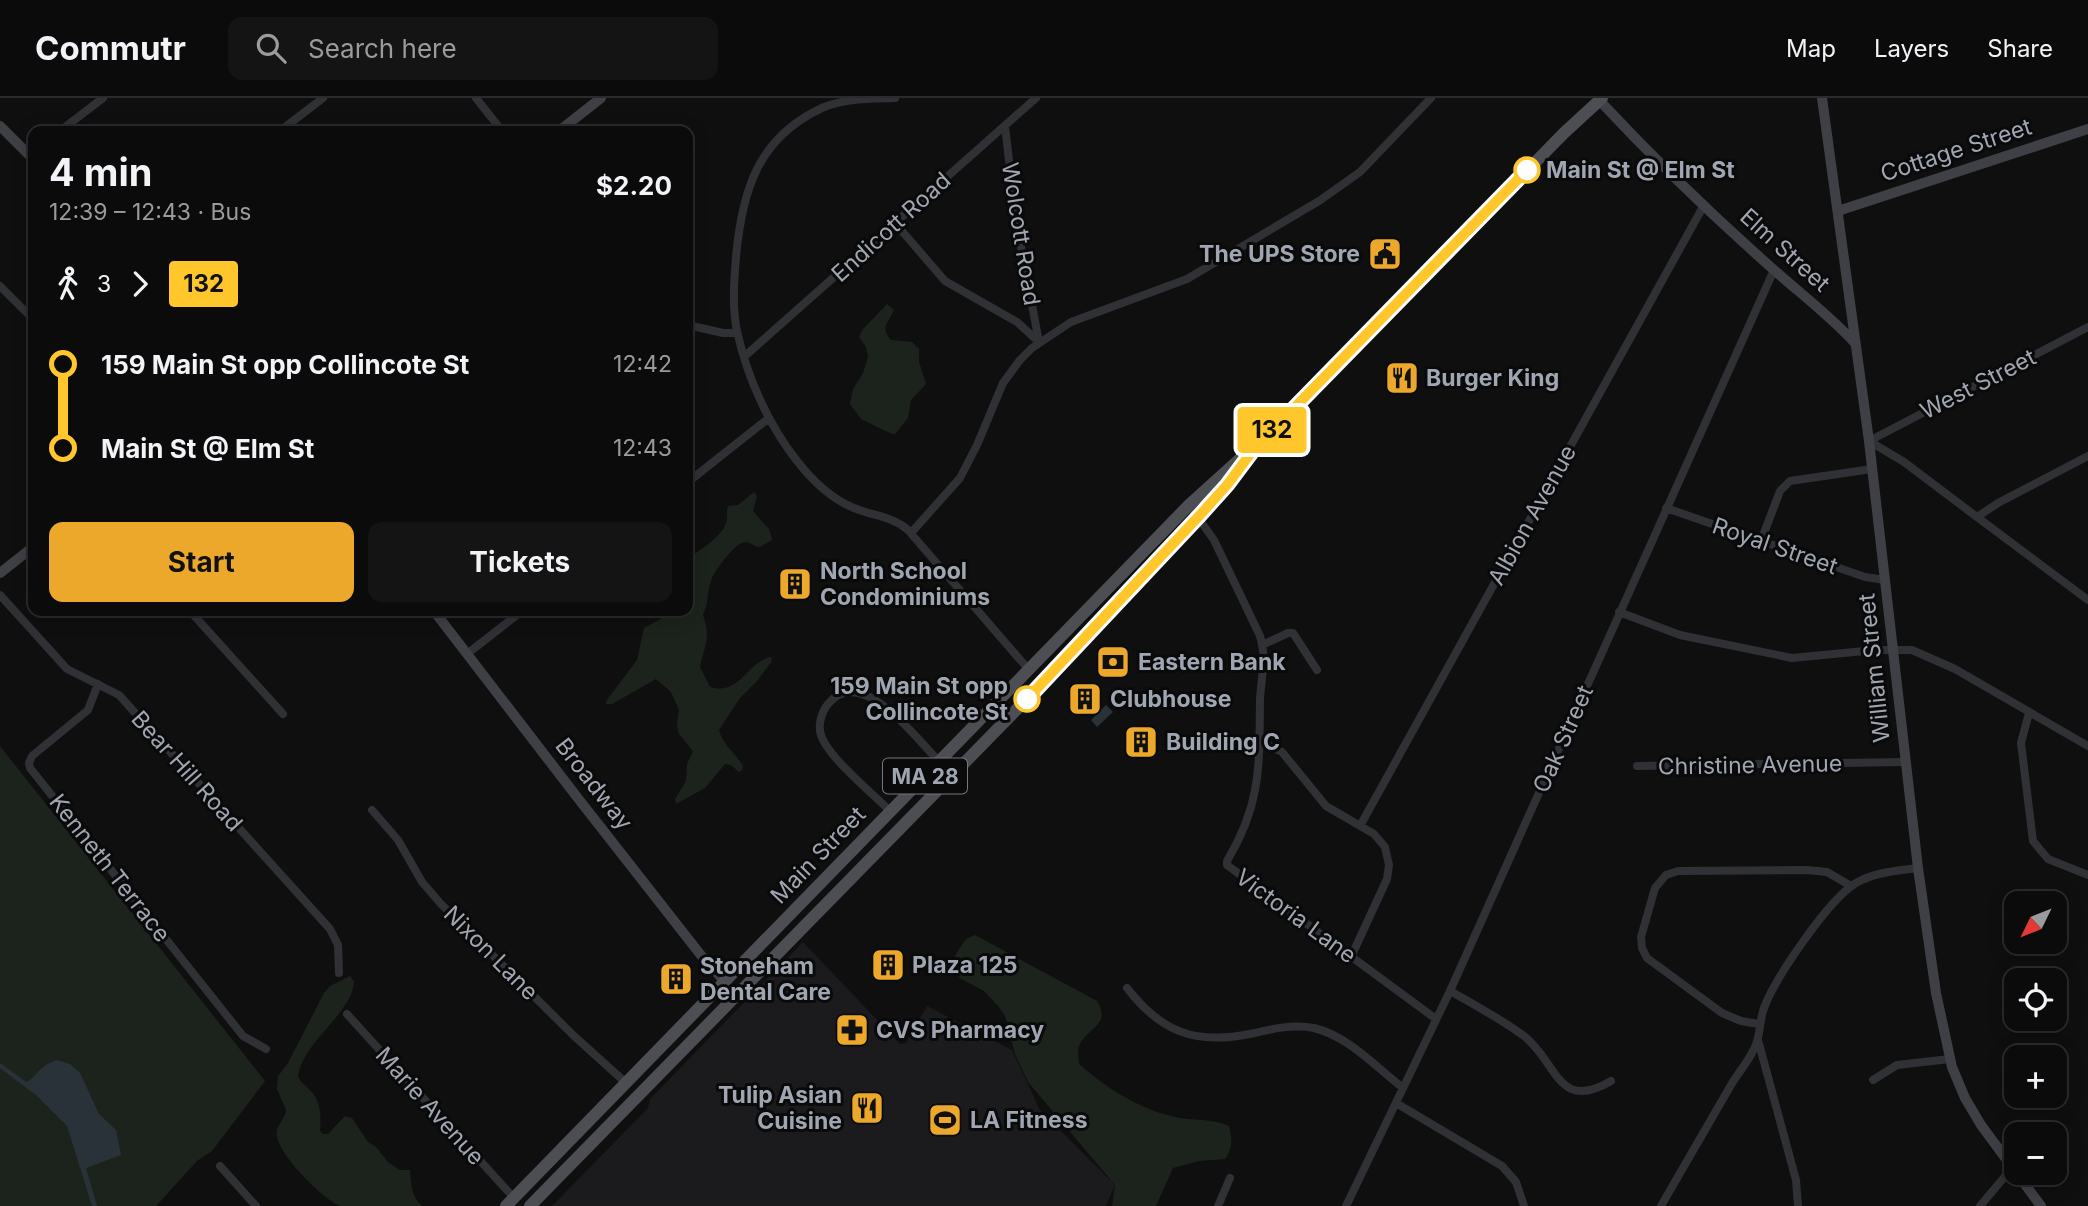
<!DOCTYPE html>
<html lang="en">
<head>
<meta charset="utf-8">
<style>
	:root { --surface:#0b0b0c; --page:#141415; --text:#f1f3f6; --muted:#9a9b9d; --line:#2b2b2d; --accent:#eca82b }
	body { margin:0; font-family:Inter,sans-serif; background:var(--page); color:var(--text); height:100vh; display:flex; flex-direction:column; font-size:26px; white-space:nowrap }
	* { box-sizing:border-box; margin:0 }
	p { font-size:23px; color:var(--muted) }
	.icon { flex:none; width:38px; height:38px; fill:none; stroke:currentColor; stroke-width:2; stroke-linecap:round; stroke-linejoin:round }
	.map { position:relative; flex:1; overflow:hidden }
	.panel { position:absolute; left:28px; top:28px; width:665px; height:490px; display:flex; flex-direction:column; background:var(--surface); border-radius:14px; box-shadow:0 4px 18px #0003,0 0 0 2px var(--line) }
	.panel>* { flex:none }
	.badge { padding:0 14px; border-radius:5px; font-size:24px; line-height:46px }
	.needle { width:46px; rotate:227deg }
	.tools { position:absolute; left:2004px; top:793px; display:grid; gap:14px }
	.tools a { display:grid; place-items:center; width:63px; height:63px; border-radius:14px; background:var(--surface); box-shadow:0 4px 18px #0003,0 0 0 2px var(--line); font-size:35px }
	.map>.badge { position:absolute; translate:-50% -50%; box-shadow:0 0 0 4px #fff }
	.legs { display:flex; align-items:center; gap:10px; height:77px; padding:0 21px; font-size:23px }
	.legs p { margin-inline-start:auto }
	.overview { display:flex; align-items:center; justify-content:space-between; height:119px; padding:0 21px }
	h1 { font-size:38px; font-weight:700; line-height:52px }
	.primary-button { display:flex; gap:14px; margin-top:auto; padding:14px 21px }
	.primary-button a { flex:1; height:80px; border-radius:14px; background:var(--accent); color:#111; font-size:28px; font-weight:700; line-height:80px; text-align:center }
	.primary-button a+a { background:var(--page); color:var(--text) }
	ul { padding:0 21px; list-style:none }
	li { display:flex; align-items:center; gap:24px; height:84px; font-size:26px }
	li i { display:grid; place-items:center; width:10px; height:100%; margin:0 9px; background:currentColor }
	li i::after { content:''; width:18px; height:18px; margin:-9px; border:5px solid; border-radius:50%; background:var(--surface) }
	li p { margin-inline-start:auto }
	li:first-child i { background:linear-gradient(#0000 50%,currentColor 0) }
	li:last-child i { background:linear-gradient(currentColor 50%,#0000 0) }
	header { display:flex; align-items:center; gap:42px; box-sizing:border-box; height:98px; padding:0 35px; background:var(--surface); border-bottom:2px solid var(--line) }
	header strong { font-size:33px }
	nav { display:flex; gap:38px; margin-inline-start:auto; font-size:24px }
	.search { width:490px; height:63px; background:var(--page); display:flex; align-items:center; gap:18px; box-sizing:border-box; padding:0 24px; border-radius:14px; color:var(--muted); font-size:26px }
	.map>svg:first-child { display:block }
	.built { fill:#1b1b1d }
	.green { fill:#1c231c }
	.water { fill:#293238 }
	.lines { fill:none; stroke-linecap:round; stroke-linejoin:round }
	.street { stroke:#303135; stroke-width:8 }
	.secondary { stroke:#3e4045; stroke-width:10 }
	.primary { stroke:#4c4e54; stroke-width:12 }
	.line-1-casing { stroke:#fff; stroke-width:16 }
	.line-1 { stroke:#ffc72c; stroke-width:10 }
	.stop-1-dot { fill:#fff; stroke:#ffc72c; stroke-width:3.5 }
	.labels { text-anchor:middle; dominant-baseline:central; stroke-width:6; stroke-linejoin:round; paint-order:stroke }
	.shield { fill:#0a0a0b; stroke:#73777f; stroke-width:2 }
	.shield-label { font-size:21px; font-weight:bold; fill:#a0a6b1 }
	.street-label { font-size:23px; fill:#a0a6b1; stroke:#0a0a0b }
	.stop-label { font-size:23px; font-weight:bold; fill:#a0a6b1; stroke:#0a0a0b; text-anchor:start }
	.poi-label { font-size:23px; font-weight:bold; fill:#a0a6b1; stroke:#0a0a0b; text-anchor:start }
</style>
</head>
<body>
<header>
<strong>Commutr</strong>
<div class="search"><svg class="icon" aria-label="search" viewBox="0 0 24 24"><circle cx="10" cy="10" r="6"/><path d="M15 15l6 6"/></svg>Search here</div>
<nav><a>Map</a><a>Layers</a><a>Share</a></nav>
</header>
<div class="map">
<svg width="2088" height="1108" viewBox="0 0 2088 1108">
	<rect width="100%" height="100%" fill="#0f0f10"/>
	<path class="built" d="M 803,844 L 900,946 L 906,945 L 927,908 L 1012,952 L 1040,1012 L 1115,1087 L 1106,1108 L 552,1108 L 648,1010 L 650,1001 Z"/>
	<path class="green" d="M 887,206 L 894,212 C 888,225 880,230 891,242 L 912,244 L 919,251 L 919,264 L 926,286 L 911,302 L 908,320 L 895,336 L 892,336 L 861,321 L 850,306 L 853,291 L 863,275 L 868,259 L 866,249 L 859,239 L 863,231 Z
		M 754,394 L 757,398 L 753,413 L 769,431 L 772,442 L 760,449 C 755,449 750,444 745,444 C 736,444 716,471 712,480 C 707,492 709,505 703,517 C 711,542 705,545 700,569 L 710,589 C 741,598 746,564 771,559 L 772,563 L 757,583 L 740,600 L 719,632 C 723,648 735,654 743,668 L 742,672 L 739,674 L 731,667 L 725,666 L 705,690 L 676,706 L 675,701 L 686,683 L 687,666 L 693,653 L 679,636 L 677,628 L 679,612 L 671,594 L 656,581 L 612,606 L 606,606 L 607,602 L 637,562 L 644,530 L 675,513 L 688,513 L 688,461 C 700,451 721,440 726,425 C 728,418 726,414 728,408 L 738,407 Z
		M 0,648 L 265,983 L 212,1053 L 197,1063 L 156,1108 L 0,1108 Z
		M 975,837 L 1097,903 C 1112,928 1087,929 1079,948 C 1077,952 1079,961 1079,966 C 1106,990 1139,1011 1175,1019 C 1194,1023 1211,1020 1229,1028 C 1232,1039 1233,1051 1225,1061 L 1199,1063 L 1173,1070 L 1156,1108 L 1112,1108 L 1115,1087 L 1028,984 L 1015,956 L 1005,918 L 999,909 L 984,893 L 961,881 L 957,876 L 954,861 L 957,854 L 966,841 Z
		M 350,878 L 354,883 C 353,915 302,944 298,979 C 303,987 309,990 314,997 C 321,1006 321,1022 320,1033 L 323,1036 L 328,1036 L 345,1018 L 352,1020 L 368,1044 L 376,1049 L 388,1064 L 400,1072 L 410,1072 C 411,1086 411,1098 422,1108 C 409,1108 349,1108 340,1108 C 323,1101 272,1052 277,1032 C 279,1025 285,1020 286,1012 L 277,991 L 278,978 L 288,965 L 324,895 L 330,888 Z"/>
	<path class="water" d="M 1106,607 L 1113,614 L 1097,629 L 1091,622 Z
		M 57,962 L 70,966 L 80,975 L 99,1016 L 116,1032 L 121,1057 L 86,1070 L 97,1108 L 92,1108 L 67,1028 L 36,997 L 0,970 L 0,965 L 26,984 L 29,983 C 41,972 41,968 57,962 Z"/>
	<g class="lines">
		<path class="street" d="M 476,0 L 502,33
			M 895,0 C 871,1 844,0 822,10 C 757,40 742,94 736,159 C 734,183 732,209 737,233 C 747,279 768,326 797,363 C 812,382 831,401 854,410 C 873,418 892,418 908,432 L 1029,572
			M 1005,28 L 1016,122 L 1039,244
			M 60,33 L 103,0
			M 280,33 L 323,0
			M 895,125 L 945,183 L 1017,224 L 1039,244
			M 0,188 L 33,221
			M 688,227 L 723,235 L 737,235
			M 745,258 L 1036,0
			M 1869,343 L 1904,364 L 1977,419 L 1998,405 L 2088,358
			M 1869,343 L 2088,229
			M 688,384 L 769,320
			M 1189,407 L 1214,442 L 1260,538 C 1267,560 1261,580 1260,602 C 1259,667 1262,705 1227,763 L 1227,767 L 1436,921
			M 1666,410 L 1865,479 L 1885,482
			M 1977,419 L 2088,502
			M 911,435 L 960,380 L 977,347 L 1003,285 L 1020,262 L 1032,250 L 1071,224 L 1187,181 L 1319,103 L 1360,74 L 1431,0
			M 1761,443 L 1780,393 L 1790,383 L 1872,371
			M 0,497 L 67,571 L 119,597 L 330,831 L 338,847 L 339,875
			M 190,513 L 283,616
			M 1619,514 L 1680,537 L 1792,560 L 1875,552 L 1912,552 L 1955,571 L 2088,648
			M 1262,547 L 1288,535 L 1293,535 L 1317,572
			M 467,556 L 522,513
			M 98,586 L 88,612 L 32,658 L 29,665 L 30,670 L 243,938 L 266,951
			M 2029,615 L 2021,645 L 2033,743 L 2048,761 L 2088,777
			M 1261,644 L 1282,654 L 1326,708 L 1374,736 L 1385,749 L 1389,767 L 1387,781 L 1351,859
			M 1637,668 L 1905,664
			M 372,712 L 398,742 L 422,784 L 441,806 L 573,937 L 625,984
			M 890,713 C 872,695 835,665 823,642 C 817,631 820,616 828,606 C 861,565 915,640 939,663
			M 1360,728 L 1704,107
			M 1127,890 C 1161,934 1195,947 1250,936 C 1271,931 1292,926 1314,930 C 1348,938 1376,969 1403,990
			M 1450,893 C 1475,907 1501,921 1524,938 C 1557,963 1557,1015 1611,983
			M 347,916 L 514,1100
			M 1759,926 L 1741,923 L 1722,915 L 1647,860 L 1642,850 L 1641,839 L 1655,790 L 1666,777 L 1678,773 L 1807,772 L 1827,774 L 1851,788
			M 1758,942 L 1796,1082 L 1798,1108
			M 1873,982 L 1897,967 L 1950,961
			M 1396,1005 L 1502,1068 L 1516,1084 L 1524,1108
			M 220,1068 L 256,1108
			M 1218,1108 L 1230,1080
			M 1346,1108 L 1450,893 L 1774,172
			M 1661,1108 C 1684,1068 1708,1027 1731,987 C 1738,975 1748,964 1754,951 C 1761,938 1759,923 1764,910 C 1775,880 1829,801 1856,785 C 1875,774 1896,773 1918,770
			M 1980,1108 L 2012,1070"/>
		<path class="secondary" d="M 1822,0 L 1869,343 L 1918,770 L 1936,895 L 1952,969 L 1965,1000 L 1981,1027 L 2041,1108
			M 1599,2 C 1655,62 1713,118 1774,172 C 1801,196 1829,217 1854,244
			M 0,28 L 33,61
			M 559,33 L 601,0
			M 1838,113 L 2088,31
			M 0,475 L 33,449
			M 434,513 L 577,699 L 700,856 L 725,884"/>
		<path class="primary" d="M 506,1108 L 1189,407 L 1272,332 L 1564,35 L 1602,0
			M 530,1108 L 1027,601 L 1199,418 L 1241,368"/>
	</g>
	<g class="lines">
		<defs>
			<path id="line-1" d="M 1027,601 L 1199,418 L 1227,387 L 1254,351 L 1527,72"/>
		</defs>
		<use href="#line-1" class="line-1-casing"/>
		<use href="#line-1" class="line-1"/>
	</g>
	<defs>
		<symbol id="civic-square" viewBox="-11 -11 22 22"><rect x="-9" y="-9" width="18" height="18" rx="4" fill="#eca82b" stroke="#0a0a0b"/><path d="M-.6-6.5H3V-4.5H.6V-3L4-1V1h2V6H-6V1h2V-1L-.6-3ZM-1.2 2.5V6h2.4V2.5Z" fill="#111"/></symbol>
		<symbol id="restaurant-square" viewBox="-11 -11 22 22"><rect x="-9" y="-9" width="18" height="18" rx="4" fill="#eca82b" stroke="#0a0a0b"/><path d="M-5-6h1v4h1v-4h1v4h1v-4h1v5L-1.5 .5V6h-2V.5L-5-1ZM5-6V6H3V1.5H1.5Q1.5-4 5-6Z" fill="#111"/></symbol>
		<symbol id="building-square" viewBox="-11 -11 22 22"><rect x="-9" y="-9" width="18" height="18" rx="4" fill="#eca82b" stroke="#0a0a0b"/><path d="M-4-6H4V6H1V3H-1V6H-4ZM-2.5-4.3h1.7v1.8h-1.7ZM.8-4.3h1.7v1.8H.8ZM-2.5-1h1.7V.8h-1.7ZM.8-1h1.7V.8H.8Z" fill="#111"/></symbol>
		<symbol id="bank-square" viewBox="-11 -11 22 22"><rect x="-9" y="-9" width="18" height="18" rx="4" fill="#eca82b" stroke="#0a0a0b"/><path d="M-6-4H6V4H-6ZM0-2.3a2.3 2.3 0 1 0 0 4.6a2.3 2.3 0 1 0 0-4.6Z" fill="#111"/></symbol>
		<symbol id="pharmacy-square" viewBox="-11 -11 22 22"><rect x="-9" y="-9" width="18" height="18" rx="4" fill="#eca82b" stroke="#0a0a0b"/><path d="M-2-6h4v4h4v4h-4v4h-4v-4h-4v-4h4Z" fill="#111"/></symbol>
		<symbol id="stadium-square" viewBox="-11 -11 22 22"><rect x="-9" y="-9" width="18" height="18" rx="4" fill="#eca82b" stroke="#0a0a0b"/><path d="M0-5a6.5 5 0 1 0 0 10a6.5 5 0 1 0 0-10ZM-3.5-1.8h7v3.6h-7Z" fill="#111"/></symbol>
	</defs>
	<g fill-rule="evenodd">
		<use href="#civic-square" x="1366" y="137" width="38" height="38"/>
		<use href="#restaurant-square" x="1383" y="261" width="38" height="38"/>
		<use href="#building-square" x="776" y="467" width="38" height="38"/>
		<use href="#bank-square" x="1094" y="545" width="38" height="38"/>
		<use href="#building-square" x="1066" y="582" width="38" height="38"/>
		<use href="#building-square" x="1122" y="625" width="38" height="38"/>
		<use href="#building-square" x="869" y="848" width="38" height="38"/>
		<use href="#building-square" x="657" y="862" width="38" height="38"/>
		<use href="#pharmacy-square" x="833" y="913" width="38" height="38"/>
		<use href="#restaurant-square" x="848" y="991" width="38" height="38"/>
		<use href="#stadium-square" x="926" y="1003" width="38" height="38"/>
	</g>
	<g class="stop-1-dot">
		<circle cx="1527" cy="72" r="12"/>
		<circle cx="1027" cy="601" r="12"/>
	</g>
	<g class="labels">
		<rect class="shield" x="883" y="660.5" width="84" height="35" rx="5"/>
		<g class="shield-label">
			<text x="925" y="678">MA 28</text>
		</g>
		<g class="street-label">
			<text transform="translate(1956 52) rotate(-18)">Cottage Street</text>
			<text transform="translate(891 129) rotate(-42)">Endicott Road</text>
			<text transform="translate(1021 136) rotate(81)">Wolcott Road</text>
			<text transform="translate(1785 152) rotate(42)">Elm Street</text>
			<text transform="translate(1978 286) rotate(-27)">West Street</text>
			<text transform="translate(1532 417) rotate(-61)">Albion Avenue</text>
			<text transform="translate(1775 448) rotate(19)">Royal Street</text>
			<text transform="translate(1874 570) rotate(-96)">William Street</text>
			<text transform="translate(1563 641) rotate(-66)">Oak Street</text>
			<text transform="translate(1750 667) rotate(-1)">Christine Avenue</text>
			<text transform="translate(187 673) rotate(48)">Bear Hill Road</text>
			<text transform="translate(594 686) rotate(52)">Broadway</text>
			<text transform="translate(818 757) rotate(-46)">Main Street</text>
			<text transform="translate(110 770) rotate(52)">Kenneth Terrace</text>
			<text transform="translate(1296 818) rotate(36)">Victoria Lane</text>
			<text transform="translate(491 855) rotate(45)">Nixon Lane</text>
			<text transform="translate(430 1008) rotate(48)">Marie Avenue</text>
		</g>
		<g class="stop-label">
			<text x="1546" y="72">Main St @ Elm St</text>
			<text x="1008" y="588" text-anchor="end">159 Main St opp<tspan x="1008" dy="26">Collincote St</tspan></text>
		</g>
		<g class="poi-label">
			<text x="1360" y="156" text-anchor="end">The UPS Store</text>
			<text x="1426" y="280">Burger King</text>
			<text x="820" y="473">North School<tspan x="820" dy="26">Condominiums</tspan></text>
			<text x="1138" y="564">Eastern Bank</text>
			<text x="1110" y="601">Clubhouse</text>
			<text x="1166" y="644">Building C</text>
			<text x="912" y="867">Plaza 125</text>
			<text x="700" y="868">Stoneham<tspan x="700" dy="26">Dental Care</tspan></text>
			<text x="876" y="932">CVS Pharmacy</text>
			<text x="842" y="997" text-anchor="end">Tulip Asian<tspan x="842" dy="26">Cuisine</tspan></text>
			<text x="970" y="1022">LA Fitness</text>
		</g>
	</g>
</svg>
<div class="tools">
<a><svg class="needle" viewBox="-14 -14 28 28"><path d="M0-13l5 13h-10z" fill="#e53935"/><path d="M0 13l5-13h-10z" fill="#9a9b9d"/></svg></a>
<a><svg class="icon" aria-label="locate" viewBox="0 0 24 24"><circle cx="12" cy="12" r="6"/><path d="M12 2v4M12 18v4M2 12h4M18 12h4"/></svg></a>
<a>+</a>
<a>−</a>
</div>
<b class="badge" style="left:1272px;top:332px;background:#ffc72c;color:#111">132</b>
<section class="panel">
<div class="overview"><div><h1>4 min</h1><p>12:39 – 12:43 · Bus</p></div><b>$2.20</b></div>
<div class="legs"><svg class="icon" aria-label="walk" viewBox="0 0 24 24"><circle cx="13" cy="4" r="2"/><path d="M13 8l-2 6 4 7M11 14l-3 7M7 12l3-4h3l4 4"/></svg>3<svg class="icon" aria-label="forward" viewBox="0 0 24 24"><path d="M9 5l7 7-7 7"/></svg><b class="badge" style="background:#ffc72c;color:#111">132</b></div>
<ul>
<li><i style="color:#ffc72c"></i><b>159 Main St opp Collincote St</b><p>12:42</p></li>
<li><i style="color:#ffc72c"></i><b>Main St @ Elm St</b><p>12:43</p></li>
</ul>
<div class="primary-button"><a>Start</a><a>Tickets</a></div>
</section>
</div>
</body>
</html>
